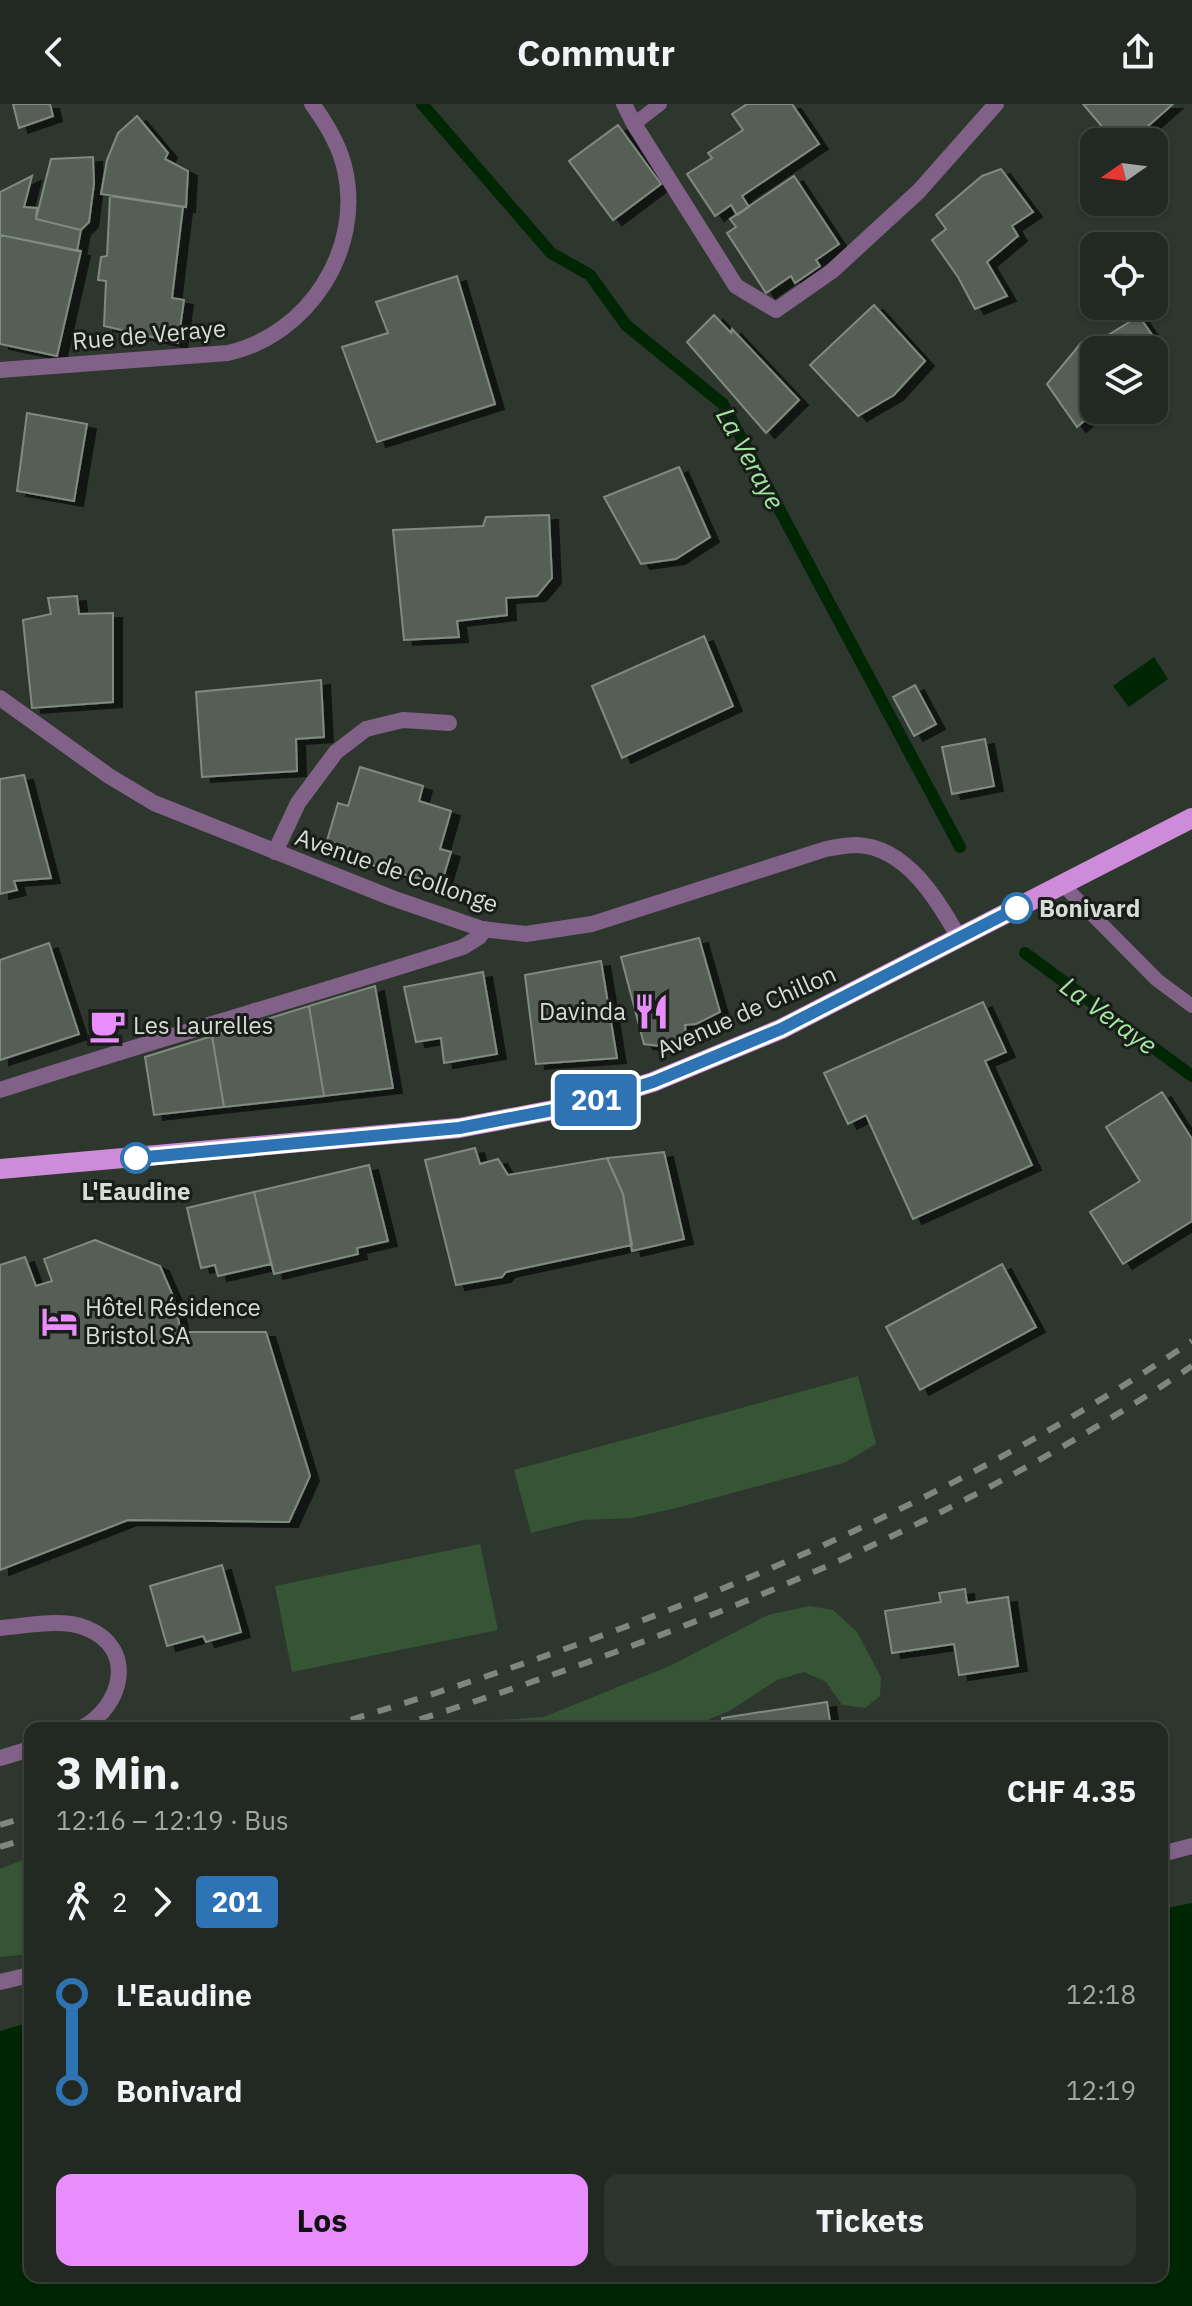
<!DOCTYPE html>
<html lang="de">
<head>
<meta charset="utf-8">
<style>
	:root { --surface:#222922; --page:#2e352f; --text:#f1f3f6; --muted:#a2a6a5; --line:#3f4540; --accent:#ea8dfc }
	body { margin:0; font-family:"IBM Plex Sans",sans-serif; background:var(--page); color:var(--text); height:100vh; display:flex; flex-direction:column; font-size:30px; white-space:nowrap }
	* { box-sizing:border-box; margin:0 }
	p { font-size:26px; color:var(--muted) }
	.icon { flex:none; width:44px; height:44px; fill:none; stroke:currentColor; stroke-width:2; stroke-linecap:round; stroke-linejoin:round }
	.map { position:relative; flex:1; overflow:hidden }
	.sheet { position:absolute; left:24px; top:1618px; width:1144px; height:560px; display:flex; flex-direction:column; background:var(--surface); border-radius:16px; box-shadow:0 2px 6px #0004,0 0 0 2px var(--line) }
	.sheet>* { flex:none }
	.badge { padding:0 16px; border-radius:6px; font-size:28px; line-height:52px }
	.needle { width:52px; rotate:256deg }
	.tools { position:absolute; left:1080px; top:24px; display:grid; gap:16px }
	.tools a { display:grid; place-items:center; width:88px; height:88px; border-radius:16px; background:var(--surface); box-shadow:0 2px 6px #0004,0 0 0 2px var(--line); font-size:40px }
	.map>.badge { position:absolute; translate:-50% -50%; box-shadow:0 0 0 4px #fff }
	.legs { display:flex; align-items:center; gap:12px; height:88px; padding:0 32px; font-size:26px }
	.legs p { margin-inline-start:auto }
	.headline { display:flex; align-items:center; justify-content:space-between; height:136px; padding:0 32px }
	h1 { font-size:44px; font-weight:800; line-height:60px }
	.cta { display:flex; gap:16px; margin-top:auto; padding:16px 32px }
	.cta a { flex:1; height:92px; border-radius:16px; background:var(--accent); color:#111; font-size:32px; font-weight:800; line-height:92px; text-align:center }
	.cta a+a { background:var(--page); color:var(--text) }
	ul { padding:0 32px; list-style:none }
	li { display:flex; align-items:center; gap:28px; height:96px; font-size:30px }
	li i { display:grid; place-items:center; width:12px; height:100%; margin:0 10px; background:currentColor }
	li i::after { content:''; width:20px; height:20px; margin:-10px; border:6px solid; border-radius:50%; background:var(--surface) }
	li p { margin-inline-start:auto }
	li:first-child i { background:linear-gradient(#0000 50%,currentColor 0) }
	li:last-child i { background:linear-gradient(currentColor 50%,#0000 0) }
	header { display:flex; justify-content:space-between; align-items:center; height:104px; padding:0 32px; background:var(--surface); font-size:36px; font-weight:800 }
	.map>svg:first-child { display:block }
	.green { fill:#365535 }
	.water { fill:#012603 }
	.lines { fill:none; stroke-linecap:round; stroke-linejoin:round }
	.stream { stroke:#012603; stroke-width:12 }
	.building { fill:#545f54; stroke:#808b7f; stroke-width:2; filter:url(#shadow) }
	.lane { stroke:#816187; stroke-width:14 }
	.street { stroke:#816187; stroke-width:16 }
	.primary { stroke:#cd8bd9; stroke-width:20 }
	.rail { stroke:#7f867e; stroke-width:6; stroke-dasharray:14 14; stroke-linecap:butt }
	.line-1-casing { stroke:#fff; stroke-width:18 }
	.line-1 { stroke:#2e73b3; stroke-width:12 }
	.stop-1-dot { fill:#fff; stroke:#2e73b3; stroke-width:4 }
	.labels { text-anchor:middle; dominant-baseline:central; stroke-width:6; stroke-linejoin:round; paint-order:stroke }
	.street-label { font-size:24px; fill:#d6dcd6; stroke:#191d19 }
	.stop-label { font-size:24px; font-weight:bold; fill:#d6dcd6; stroke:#191d19; text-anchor:start }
	.poi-label { font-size:24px; fill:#d6dcd6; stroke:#191d19; text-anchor:start }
	.water-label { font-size:26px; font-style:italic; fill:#a1e89e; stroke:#191d19 }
</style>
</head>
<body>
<header><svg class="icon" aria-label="back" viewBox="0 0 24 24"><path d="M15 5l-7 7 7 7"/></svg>Commutr<svg class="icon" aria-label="share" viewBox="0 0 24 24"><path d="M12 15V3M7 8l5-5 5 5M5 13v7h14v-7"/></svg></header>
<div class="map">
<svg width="1192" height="2202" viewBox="0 0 1192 2202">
	<defs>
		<filter id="shadow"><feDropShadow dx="9" dy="5" stdDeviation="0" flood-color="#0009"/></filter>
	</defs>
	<rect width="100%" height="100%" fill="#2e372d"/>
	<path class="green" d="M 858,1272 L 876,1340 L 844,1359 L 676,1404 L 632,1414 L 583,1416 L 531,1429 L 514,1366 Z
		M 480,1440 L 498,1526 L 292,1568 L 275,1482 Z
		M 809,1502 L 833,1506 L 857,1528 L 881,1573 L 880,1592 L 865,1604 L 842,1601 L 826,1578 L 804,1568 L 777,1576 L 731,1606 L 689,1624 L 452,1624 L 470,1618 L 544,1613 L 672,1561 L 768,1511 Z
		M 30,1753 L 30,1850 L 0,1853 L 0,1765 Z"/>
	<path class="water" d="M 1154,553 L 1168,575 L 1129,603 L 1113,582 Z
		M 1192,1799 L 1192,2202 L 0,2202 L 0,1927 L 30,1918 L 30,2172 L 1162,2172 L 1162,1805 Z"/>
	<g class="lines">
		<path class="stream" d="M 422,0 L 551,149 L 590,171 L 626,221 L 723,300 L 960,743
			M 1025,849 L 1192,972"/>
	</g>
	<path class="building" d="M 13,0 L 50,0 L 53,12 L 19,24 Z
		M 747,0 L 792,0 L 819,40 L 742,92 L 749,103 L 737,111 L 731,101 L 715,112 L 687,70 L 712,54 L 708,49 L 743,26 L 732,10 Z
		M 1083,0 L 1173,0 L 1130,38 L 1115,38 Z
		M 137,12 L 168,49 L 165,55 L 188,67 L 186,103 L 101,90 L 107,56 L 118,29 Z
		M 618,21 L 661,80 L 613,116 L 569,57 Z
		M 93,53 L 94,80 L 89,118 L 81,126 L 36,115 L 51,55 Z
		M 1001,65 L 1033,108 L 1012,122 L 1018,132 L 987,158 L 1007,192 L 975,205 L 958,173 L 932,136 L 946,125 L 936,111 L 982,72 Z
		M 32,72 L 24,103 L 37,104 L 36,115 L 81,126 L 77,147 L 0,131 L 0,88 Z
		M 794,72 L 839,140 L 816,156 L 820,162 L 795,179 L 791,172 L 766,189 L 727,129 L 736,123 L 730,115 Z
		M 110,92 L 183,103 L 172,194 L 184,196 L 178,239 L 104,222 L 106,177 L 98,176 L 101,153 L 107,152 Z
		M 0,131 L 81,147 L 57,252 L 0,240 Z
		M 457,172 L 495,300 L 377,338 L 342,243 L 388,229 L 376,198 Z
		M 874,201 L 925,257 L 894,291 L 858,312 L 810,261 Z
		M 714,211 L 731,229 L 732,225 L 799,296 L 766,329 L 687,238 Z
		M 1139,212 L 1157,238 L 1147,246 L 1094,246 L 1094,306 L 1097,306 L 1077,323 L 1047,280 L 1082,238 L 1092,241 Z
		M 27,309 L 87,320 L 74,397 L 17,387 Z
		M 679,363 L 710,433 L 676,455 L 641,460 L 604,393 Z
		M 549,411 L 552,474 L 537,492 L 506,494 L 507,511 L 457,517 L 459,533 L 404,536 L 393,426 L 483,422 L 486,413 Z
		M 77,492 L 79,510 L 113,509 L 113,598 L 32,604 L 23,516 L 51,510 L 48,494 Z
		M 704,532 L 733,602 L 622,654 L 592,582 Z
		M 321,576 L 324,633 L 296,635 L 297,667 L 202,673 L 196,588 Z
		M 915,581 L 936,620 L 914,632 L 893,593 Z
		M 985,635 L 994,682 L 952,690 L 942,643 Z
		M 360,663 L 423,682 L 419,697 L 451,707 L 440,745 L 451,748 L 441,781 L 324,747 L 338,699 L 348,702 Z
		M 24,671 L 51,774 L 14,777 L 17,786 L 0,790 L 0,675 Z
		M 699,834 L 720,908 L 696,920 L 685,921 L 686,931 L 667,943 L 644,940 L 621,853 Z
		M 49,839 L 79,930 L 0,956 L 0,856 Z
		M 601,857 L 617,954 L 536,960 L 525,871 Z
		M 483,868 L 497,950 L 444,959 L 441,934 L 416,938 L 404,883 Z
		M 375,882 L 393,984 L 324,992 L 309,902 Z
		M 983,898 L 1006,948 L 985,957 L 1032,1061 L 913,1115 L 866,1011 L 848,1020 L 824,969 Z
		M 309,902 L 324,992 L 224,1003 L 212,932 Z
		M 212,932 L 224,1003 L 154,1011 L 145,953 Z
		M 1162,988 L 1192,1035 L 1192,1117 L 1123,1160 L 1090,1108 L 1140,1077 L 1106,1023 Z
		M 475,1044 L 480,1060 L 498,1055 L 508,1071 L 607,1054 L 623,1090 L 632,1141 L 506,1168 L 502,1173 L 456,1181 L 425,1056 Z
		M 664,1048 L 684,1135 L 632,1147 L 623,1090 L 607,1054 Z
		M 369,1061 L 388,1137 L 357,1144 L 358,1150 L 274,1170 L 254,1088 Z
		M 254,1088 L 271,1160 L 218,1172 L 215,1161 L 201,1164 L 187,1104 Z
		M 95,1136 L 160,1162 L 173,1192 L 181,1228 L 266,1228 L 310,1372 L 289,1418 L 128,1416 L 0,1466 L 0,1161 L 25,1153 L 36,1182 L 52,1177 L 44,1155 Z
		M 1002,1160 L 1036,1223 L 920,1286 L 886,1223 Z
		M 222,1461 L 241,1528 L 206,1538 L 203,1532 L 167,1542 L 150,1482 Z
		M 965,1485 L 967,1499 L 1008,1493 L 1018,1562 L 959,1571 L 954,1540 L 892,1549 L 885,1507 L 941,1498 L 939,1489 Z
		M 827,1598 L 831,1624 L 724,1624 L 722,1614 Z"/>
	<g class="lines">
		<path class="lane" d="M 634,20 L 660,0
			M 1062,780 L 1157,876 L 1192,902"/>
		<path class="street" d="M 624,0 L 634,20 L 736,182 L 776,206 L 832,167 L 919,87 L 996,0
			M 0,266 L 228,249 C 308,231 363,146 345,66 C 340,42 326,19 312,0
			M 0,594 L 109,672 L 154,699 L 392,794 L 482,825 L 526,830 L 592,820 L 826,745 C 836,743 846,741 857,741 C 906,743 938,796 959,834
			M 275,748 L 298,699 L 336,648 L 366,625 L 403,616 L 449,619
			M 0,986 C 154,936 309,892 463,843 L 479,833 L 485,825
			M 0,1524 C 27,1522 61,1514 86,1524 C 137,1544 123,1602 82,1624
			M 0,1654 L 30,1645
			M 1162,1750 L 1192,1742
			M 0,1878 L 30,1871"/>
		<path class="primary" d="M 0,1065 L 459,1024 L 579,1001 L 653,978 L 781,925 L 1192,714"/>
		<path class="rail" d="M 324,1624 C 631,1531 924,1418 1192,1237
			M 393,1624 C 673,1535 947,1427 1192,1262
			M 0,1721 L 30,1712
			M 0,1743 L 30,1734"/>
	</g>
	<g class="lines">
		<defs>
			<path id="line-1" d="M 136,1054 L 459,1024 L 579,1001 L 653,978 L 781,925 L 1017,804"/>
		</defs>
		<use href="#line-1" class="line-1-casing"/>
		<use href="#line-1" class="line-1"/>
	</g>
	<defs>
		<symbol id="restaurant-bare" viewBox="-9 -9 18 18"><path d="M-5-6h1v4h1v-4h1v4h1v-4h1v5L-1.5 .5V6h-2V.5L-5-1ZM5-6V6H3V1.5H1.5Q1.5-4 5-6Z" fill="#ea8dfc" stroke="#191d19" stroke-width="2.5" paint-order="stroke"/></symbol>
		<symbol id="cafe-bare" viewBox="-9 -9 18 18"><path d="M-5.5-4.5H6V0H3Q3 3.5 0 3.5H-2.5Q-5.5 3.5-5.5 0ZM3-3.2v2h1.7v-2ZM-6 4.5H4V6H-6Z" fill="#ea8dfc" stroke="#191d19" stroke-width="2.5" paint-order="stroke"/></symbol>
		<symbol id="hotel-bare" viewBox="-9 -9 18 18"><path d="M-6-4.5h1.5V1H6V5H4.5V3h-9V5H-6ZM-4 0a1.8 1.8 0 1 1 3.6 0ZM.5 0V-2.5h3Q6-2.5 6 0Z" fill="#ea8dfc" stroke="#191d19" stroke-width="2.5" paint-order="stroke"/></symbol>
	</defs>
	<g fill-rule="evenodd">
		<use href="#restaurant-bare" x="626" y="882" width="51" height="51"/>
		<use href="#cafe-bare" x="82" y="896" width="51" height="51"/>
		<use href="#hotel-bare" x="34" y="1192" width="51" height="51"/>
	</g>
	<g class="stop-1-dot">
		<circle cx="1017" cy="804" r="14"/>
		<circle cx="136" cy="1054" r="14"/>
	</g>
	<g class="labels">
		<g class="street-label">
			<text transform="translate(149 230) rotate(-5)">Rue de Veraye</text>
			<text transform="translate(397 766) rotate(19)">Avenue de Collonge</text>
			<text transform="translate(746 907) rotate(-24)">Avenue de Chillon</text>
		</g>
		<g class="stop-label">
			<text x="1039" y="804">Bonivard</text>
			<text x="136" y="1087" text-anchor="middle">L'Eaudine</text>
		</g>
		<g class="poi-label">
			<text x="626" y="907" text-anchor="end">Davinda</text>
			<text x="133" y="921">Les Laurelles</text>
			<text x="85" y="1203">Hôtel Résidence<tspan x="85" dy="28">Bristol SA</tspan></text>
		</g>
		<g class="water-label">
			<text transform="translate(751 354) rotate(61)">La Veraye</text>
			<text transform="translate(1109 911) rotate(36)">La Veraye</text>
		</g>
	</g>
</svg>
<div class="tools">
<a><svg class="needle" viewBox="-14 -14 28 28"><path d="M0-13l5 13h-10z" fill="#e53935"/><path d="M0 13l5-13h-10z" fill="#a2a6a5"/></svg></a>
<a><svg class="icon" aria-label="locate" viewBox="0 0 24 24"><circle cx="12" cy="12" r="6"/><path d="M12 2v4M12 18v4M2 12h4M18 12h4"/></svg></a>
<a><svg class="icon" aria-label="layers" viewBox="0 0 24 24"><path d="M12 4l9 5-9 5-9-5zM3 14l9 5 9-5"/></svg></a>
</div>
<b class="badge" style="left:596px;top:996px;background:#2e73b3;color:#fff">201</b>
<section class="sheet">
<div class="headline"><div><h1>3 Min.</h1><p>12:16 – 12:19 · Bus</p></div><b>CHF 4.35</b></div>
<div class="legs"><svg class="icon" aria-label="walk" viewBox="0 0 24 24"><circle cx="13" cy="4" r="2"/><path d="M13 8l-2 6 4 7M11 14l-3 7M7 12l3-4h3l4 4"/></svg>2<svg class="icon" aria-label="forward" viewBox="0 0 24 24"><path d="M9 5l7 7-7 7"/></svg><b class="badge" style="background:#2e73b3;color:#fff">201</b></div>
<ul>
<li><i style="color:#2e73b3"></i><b>L'Eaudine</b><p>12:18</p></li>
<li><i style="color:#2e73b3"></i><b>Bonivard</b><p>12:19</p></li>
</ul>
<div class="cta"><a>Los</a><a>Tickets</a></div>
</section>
</div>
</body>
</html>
